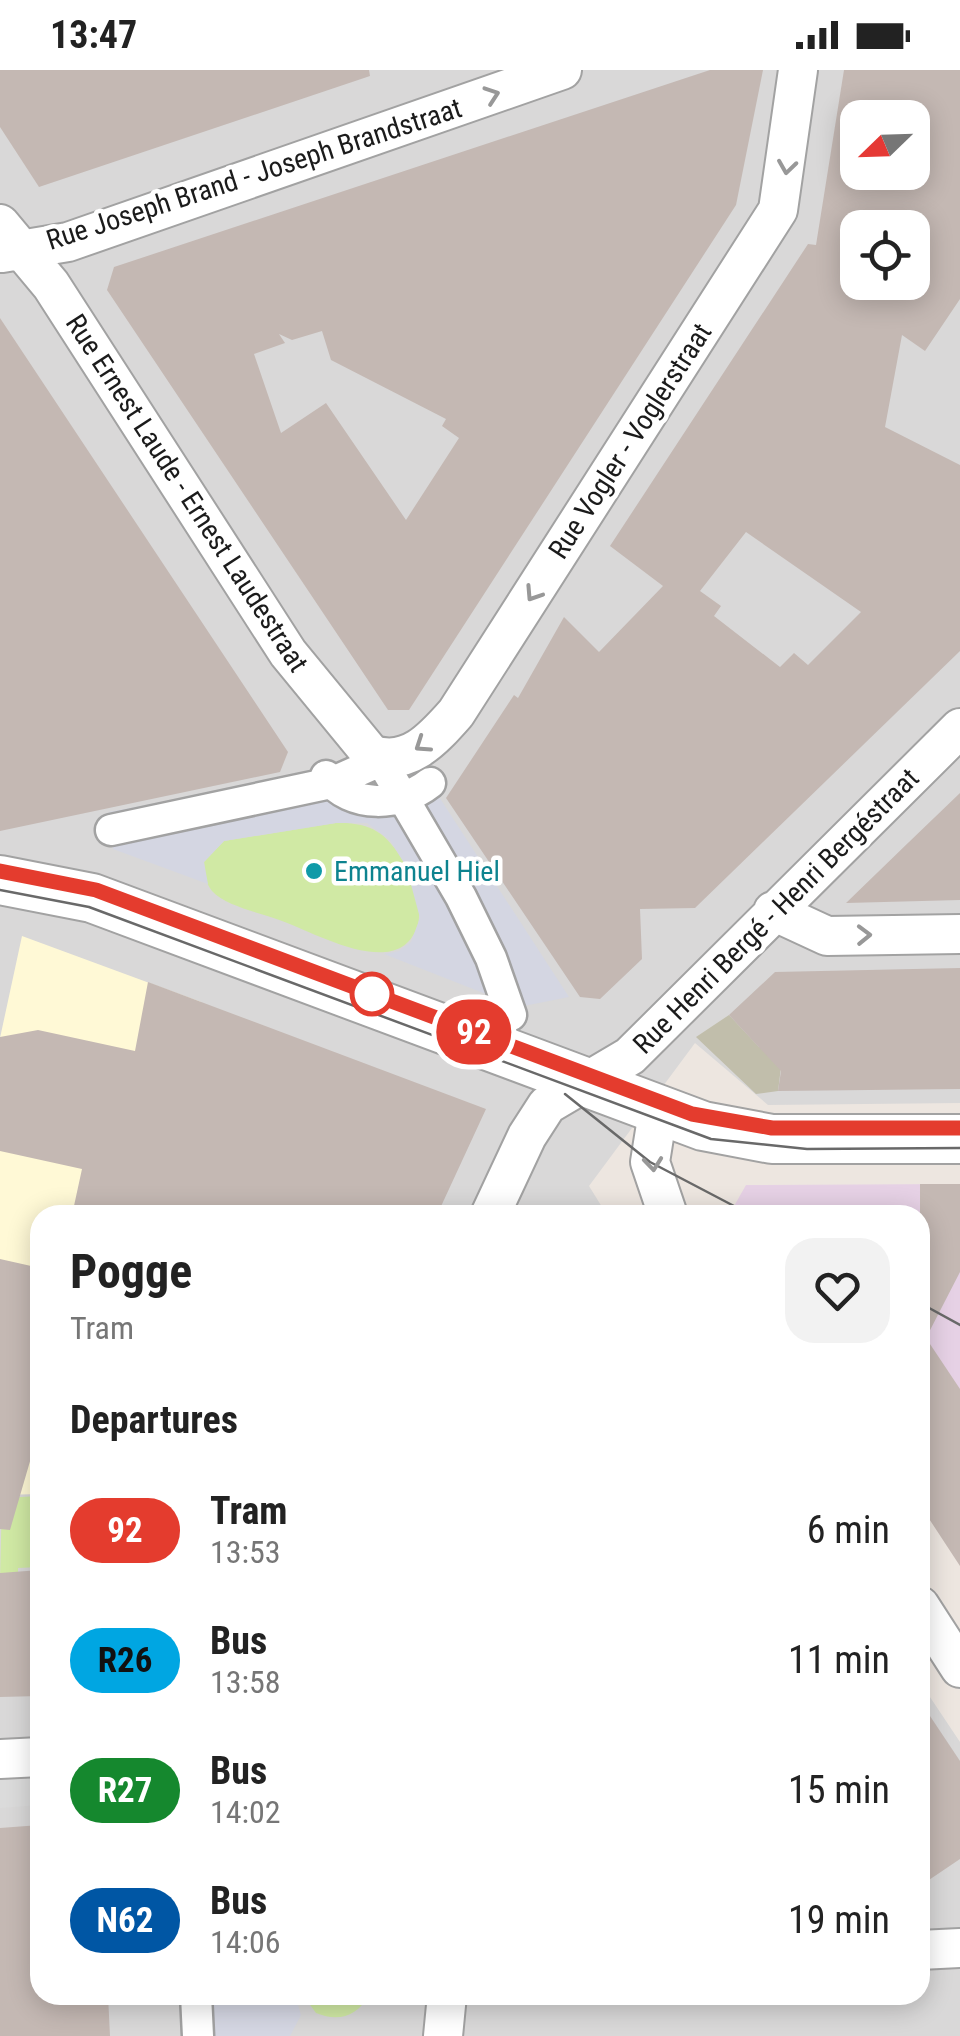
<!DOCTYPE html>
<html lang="en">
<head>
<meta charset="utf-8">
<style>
	:root { --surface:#fff; --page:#f2f2f2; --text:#222; --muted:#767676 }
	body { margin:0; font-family:"Roboto Condensed",sans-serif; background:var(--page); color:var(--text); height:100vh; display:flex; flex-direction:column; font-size:38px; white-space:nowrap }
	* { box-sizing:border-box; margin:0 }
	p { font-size:32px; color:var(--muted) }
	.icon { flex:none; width:55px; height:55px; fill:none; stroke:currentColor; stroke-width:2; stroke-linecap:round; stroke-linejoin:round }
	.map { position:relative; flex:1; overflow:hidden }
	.sheet { position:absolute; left:30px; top:1135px; width:900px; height:800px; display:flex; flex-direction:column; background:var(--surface); border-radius:30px; box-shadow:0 5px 25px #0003 }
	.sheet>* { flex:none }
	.badge { padding:0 20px; border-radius:32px; font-size:35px; line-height:65px }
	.needle { width:65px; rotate:247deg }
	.fabs { position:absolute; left:840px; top:30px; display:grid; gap:20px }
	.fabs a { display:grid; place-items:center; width:90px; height:90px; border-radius:20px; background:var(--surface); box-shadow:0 5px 25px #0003; font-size:50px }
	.map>.badge { position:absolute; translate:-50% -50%; box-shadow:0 0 0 5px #fff }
	h2 { padding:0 40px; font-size:38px; line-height:90px }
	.round { display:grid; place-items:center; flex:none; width:105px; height:105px; border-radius:30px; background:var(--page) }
	.headline { display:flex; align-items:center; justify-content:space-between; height:170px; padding:0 40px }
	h1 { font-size:48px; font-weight:700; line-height:75px }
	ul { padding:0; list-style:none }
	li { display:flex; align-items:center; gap:30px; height:130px; padding:0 40px }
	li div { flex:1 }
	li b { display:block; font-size:38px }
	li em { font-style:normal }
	li .badge { min-width:110px; font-weight:700; text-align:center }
	.status { display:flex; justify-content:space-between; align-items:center; height:70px; padding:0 50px; background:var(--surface); direction:ltr }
	.status svg { height:28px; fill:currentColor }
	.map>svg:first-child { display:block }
	.residential { fill:#d9d8d8; fill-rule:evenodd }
	.industrial { fill:#e6d1e5 }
	.education { fill:#fff9d6 }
	.construction { fill:#c1beab }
	.grass { fill:#d0e9a4 }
	.parking { fill:#dbdbdb }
	.plaza { fill:#d4d6e2 }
	.building { fill:#c4b8b3; fill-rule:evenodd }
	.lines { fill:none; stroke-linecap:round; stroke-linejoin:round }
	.pedestrian-casing { stroke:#a2a2a2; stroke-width:35 }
	.minor-casing { stroke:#a2a2a2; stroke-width:42 }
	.tertiary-casing { stroke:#a2a2a2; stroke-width:52 }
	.pedestrian { stroke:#fff; stroke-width:30 }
	.minor { stroke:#fff; stroke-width:38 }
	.tertiary { stroke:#fff; stroke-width:48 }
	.tram { stroke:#696969; stroke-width:2.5 }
	.oneway { stroke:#989898 }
	.line-casing { stroke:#fff; stroke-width:22 }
	.line { stroke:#e43c2e; stroke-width:15 }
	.culture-dot { fill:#0f9aa8; stroke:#fff; stroke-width:4 }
	.stop-dot { fill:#fff; stroke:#e43c2e; stroke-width:5 }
	.labels { text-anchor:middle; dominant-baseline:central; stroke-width:9; stroke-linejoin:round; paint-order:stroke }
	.street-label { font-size:28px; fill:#1b1b1b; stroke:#fff }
	.culture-label { font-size:28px; fill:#0d838f; stroke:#fff; text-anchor:start }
</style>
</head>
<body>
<div class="status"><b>13:47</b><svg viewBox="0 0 49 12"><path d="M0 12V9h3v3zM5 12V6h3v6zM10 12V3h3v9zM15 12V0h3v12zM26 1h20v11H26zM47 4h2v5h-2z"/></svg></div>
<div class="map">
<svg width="960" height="1966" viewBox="0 0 960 1966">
	<rect width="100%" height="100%" fill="#ede6e0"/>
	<path class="residential" d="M 0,0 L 960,0 L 960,1033 L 768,1035 L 695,973 L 589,1116 L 607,1145 L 40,1145 L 40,1925 L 920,1925 L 920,1612 L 960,1672 L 960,1966 L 0,1966 ZM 858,48 L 912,48 L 912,102 L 858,102 ZM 858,158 L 912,158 L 912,212 L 858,212 Z"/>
	<path class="industrial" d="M 960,1114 L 960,1388 L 920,1415 L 920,1145 L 729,1145 L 746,1115 Z"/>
	<path class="education" d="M 22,866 L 201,932 L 180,1037 L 230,1145 L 40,1145 L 40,1424 L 1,1425 L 0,1430 L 0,968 Z"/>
	<path class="construction" d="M 729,945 L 759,977 L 787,950 L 778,1021 L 756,1024 L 696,967 Z"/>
	<path class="grass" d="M 336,753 C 370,752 386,762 403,791 C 412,808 424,839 417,857 C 398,911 318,864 282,851 C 262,843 227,837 212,821 C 205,813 205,802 204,792 L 224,771 Z
		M 40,1426 L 40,1497 L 18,1498 L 18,1508 L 0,1510 L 2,1428 Z
		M 303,1925 L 369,1925 C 357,1947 338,1952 316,1943 Z"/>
	<path class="parking" d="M 40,1701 L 40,1735 L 0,1738 L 0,1703 Z"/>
	<path class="plaza" d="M 378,692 L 430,713 L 569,927 L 519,937 L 384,884 L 399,881 L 411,872 L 420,848 L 406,796 L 390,770 L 367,753 L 336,753 L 224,771 L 204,792 L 208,814 L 113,779 L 109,742 Z
		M 202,1925 L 295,1925 L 301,1945 L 290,1966 L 207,1966 Z"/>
	<path class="building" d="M 0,0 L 369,0 L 370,6 L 39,117 L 0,57 Z
		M 710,0 L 763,0 L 736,135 L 409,640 L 388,640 L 107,220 L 114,197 ZM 322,261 L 331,290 L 446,349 L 442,356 L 459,368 L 406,450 L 326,333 L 281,363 L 254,284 L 285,273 L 279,264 L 292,270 Z
		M 844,0 L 960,0 L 960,229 L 925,281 L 902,265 L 885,357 L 960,395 L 960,581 L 695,838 L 640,839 L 642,889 L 600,929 L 580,927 L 446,728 L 514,625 L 518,628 L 564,547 L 599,582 L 663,516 L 610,476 L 808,174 L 816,175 ZM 858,48 L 912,48 L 912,102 L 858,102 ZM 858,158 L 912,158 L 912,212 L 858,212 ZM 746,462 L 861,542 L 808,595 L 794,583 L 780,597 L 714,546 L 721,536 L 700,521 Z
		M 0,248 L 288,682 L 280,702 L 0,761 Z
		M 960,723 L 960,830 L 846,833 L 909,772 Z
		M 960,898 L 960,1019 L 778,1021 L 781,1001 L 729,945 L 775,902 Z
		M 148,912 L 486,1039 L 437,1145 L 72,1145 L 82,1099 L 0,1081 L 0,967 L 38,960 L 135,981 Z
		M 920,1114 L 960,1114 L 960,1202 L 926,1268 L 960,1319 L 960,1496 L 920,1435 Z
		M 0,1189 L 40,1198 L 40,1357 L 10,1460 L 0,1459 Z
		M 40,1500 L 40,1626 L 0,1627 L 0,1503 Z
		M 920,1631 L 960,1691 L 960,1789 L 920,1816 Z
		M 40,1755 L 40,1925 L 108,1925 L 110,1966 L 0,1966 L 0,1758 Z"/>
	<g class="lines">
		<defs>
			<path id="pedestrian" d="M 379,687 L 461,827 L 491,888 L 511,945
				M 326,706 C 351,740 401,736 430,713
				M 111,760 L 331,713 L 378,692
				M 196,1925 L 198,1966"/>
			<path id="minor" d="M 0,154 L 51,215 L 288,583 L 371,684 C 408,698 434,668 456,643 L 778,140 L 798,0
				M 2,183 L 68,172 L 562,0
				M 773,841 L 827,866 L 960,864
				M 658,1042 L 650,1092 L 668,1145
				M 490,1145 L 527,1066 L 547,1035 L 630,986 L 960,658
				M 920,1536 L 960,1598
				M 0,1689 L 40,1687
				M 920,1880 L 960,1878
				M 443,1966 L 447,1925"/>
			<path id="tertiary" d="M 0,810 L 92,828 L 703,1056 L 772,1069 L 960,1069"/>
		</defs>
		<use href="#pedestrian" class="pedestrian-casing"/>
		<use href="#minor" class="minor-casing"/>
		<use href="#tertiary" class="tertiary-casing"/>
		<use href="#pedestrian" class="pedestrian"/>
		<use href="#minor" class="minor"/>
		<use href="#tertiary" class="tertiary"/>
		<path class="tram" d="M 0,801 L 96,820 L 692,1043 L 772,1058 L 960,1058
			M 0,820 L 89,837 L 711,1069 L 807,1079 L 960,1078
			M 565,1024 L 650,1092 L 734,1136
			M 920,1233 L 960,1255"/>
	</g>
	<defs><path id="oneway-chevron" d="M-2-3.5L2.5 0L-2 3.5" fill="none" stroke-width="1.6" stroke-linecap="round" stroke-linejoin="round" transform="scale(2.5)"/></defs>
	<g class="oneway">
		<use href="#oneway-chevron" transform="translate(492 25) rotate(-19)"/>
		<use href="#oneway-chevron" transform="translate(787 97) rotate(98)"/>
		<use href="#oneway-chevron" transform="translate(533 524) rotate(123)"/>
		<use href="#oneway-chevron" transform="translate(422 675) rotate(146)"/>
		<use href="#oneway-chevron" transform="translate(864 865) rotate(-1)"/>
		<use href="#oneway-chevron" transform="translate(653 1094) rotate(84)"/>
	</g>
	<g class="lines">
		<defs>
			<path id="line" d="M 0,801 L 96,820 L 692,1044 L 772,1058 L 960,1058"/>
		</defs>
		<use href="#line" class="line-casing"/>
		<use href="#line" class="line"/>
	</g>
	<circle class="culture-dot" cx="314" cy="801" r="10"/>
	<circle class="stop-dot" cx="372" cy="924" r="20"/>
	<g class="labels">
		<g class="street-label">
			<text transform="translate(254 104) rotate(-18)">Rue Joseph Brand - Joseph Brandstraat</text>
			<text transform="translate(630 371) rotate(-57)">Rue Vogler - Voglerstraat</text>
			<text transform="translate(187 423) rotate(57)">Rue Ernest Laude - Ernest Laudestraat</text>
			<text transform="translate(776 841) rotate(-45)">Rue Henri Bergé - Henri Bergéstraat</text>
		</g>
		<g class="culture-label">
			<text x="334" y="801">Emmanuel Hiel</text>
		</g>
	</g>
</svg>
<div class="fabs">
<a><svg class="needle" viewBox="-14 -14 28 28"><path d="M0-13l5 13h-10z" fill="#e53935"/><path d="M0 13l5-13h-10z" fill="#767676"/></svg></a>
<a><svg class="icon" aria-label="locate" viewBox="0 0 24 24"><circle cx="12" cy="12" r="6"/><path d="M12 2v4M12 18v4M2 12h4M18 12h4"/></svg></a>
</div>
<b class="badge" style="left:474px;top:962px;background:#e43c2e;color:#fff">92</b>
<section class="sheet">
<div class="headline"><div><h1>Pogge</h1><p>Tram</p></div><a class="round"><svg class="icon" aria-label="heart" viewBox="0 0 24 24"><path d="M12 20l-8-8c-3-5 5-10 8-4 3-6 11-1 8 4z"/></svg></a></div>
<h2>Departures</h2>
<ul>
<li><span class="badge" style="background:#e43c2e;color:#fff">92</span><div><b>Tram</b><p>13:53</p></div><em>6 min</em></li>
<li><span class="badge" style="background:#00a6e2;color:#111">R26</span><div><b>Bus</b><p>13:58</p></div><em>11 min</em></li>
<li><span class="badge" style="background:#15882e;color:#fff">R27</span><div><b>Bus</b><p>14:02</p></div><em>15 min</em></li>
<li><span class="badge" style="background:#0056a4;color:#fff">N62</span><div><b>Bus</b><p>14:06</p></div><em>19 min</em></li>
</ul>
</section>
</div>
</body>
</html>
